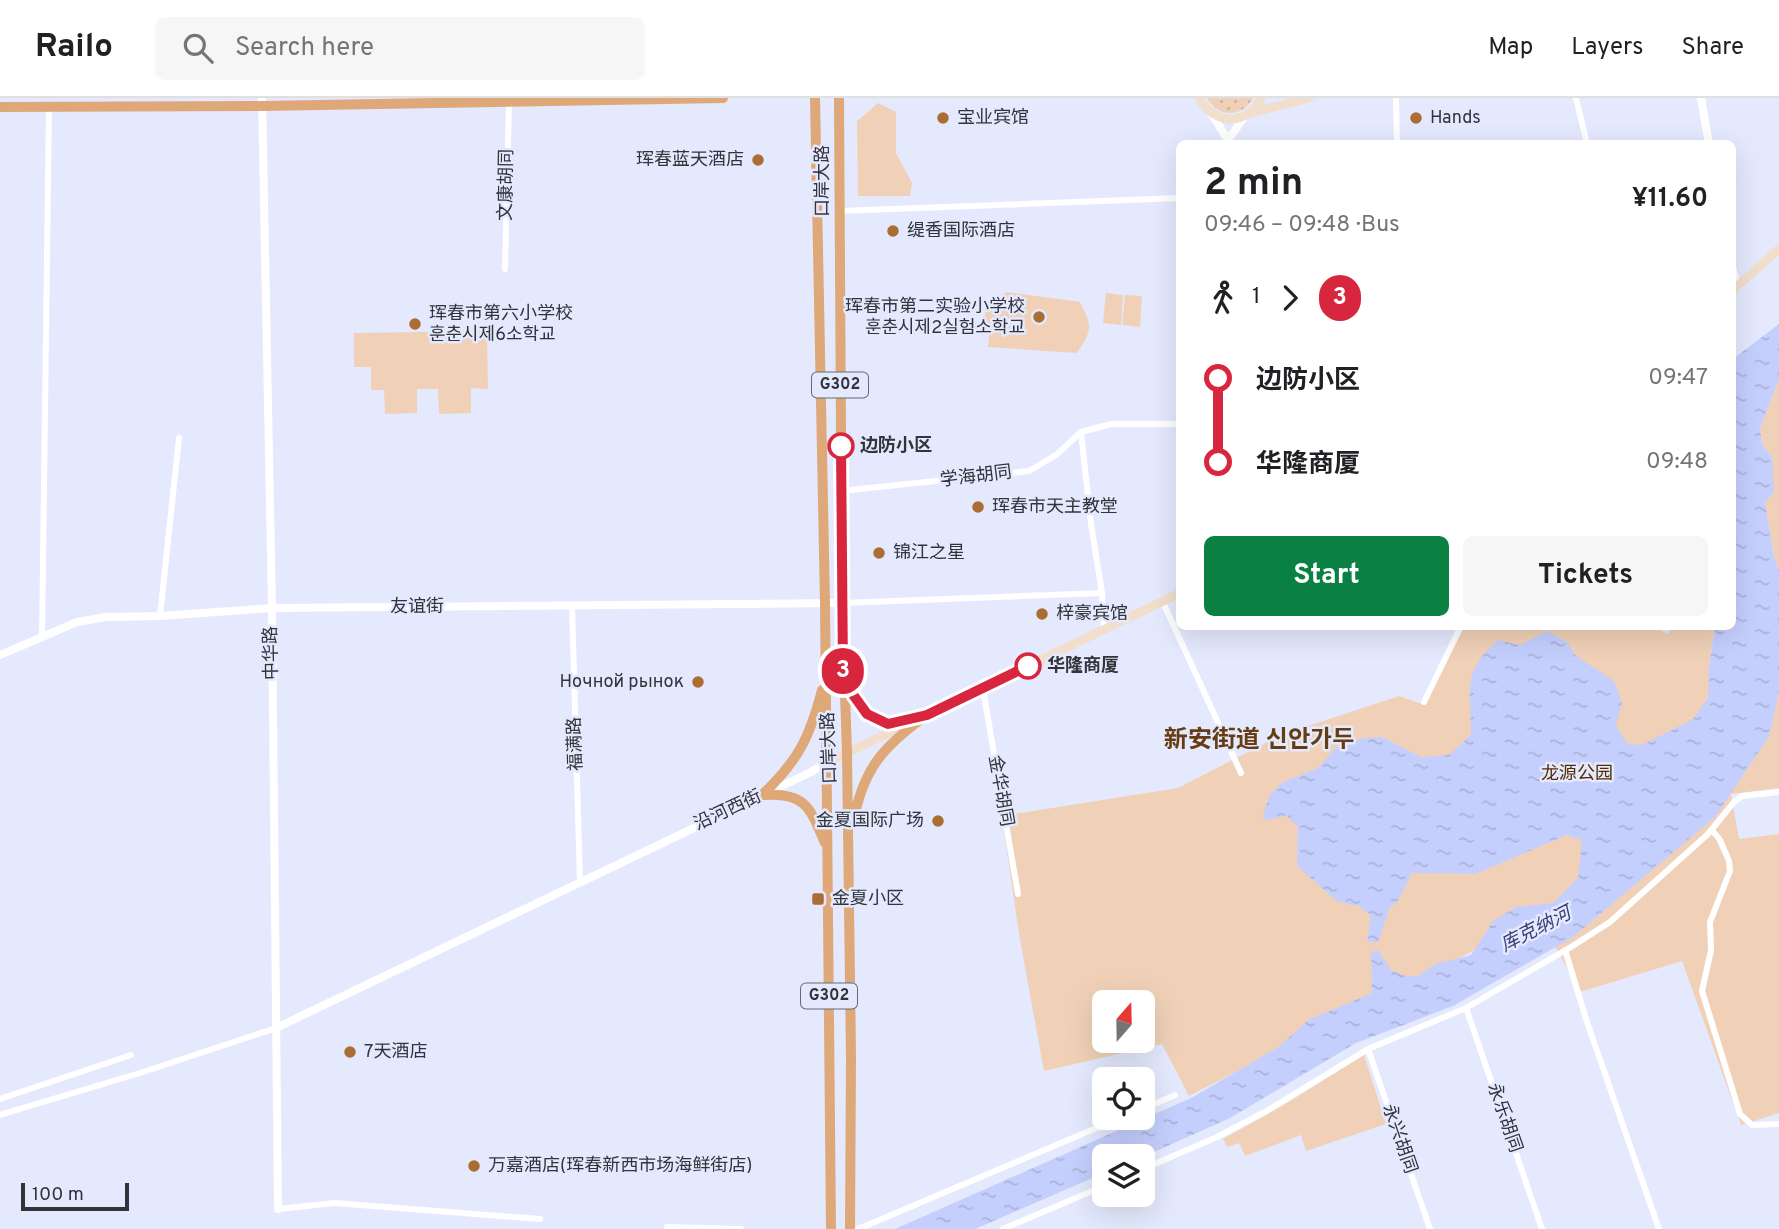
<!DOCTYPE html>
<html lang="en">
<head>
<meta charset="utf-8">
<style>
	:root { --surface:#fff; --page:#f6f6f6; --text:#202124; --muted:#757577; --line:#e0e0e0; --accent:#0b8043 }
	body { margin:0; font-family:Overpass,"Noto Sans SC","Noto Sans KR",sans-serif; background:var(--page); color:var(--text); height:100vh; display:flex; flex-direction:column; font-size:26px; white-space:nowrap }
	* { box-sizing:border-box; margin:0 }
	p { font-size:23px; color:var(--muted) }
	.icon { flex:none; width:38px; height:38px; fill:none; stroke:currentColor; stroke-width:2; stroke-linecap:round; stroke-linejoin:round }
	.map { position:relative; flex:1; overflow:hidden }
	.sheet { position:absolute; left:1176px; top:42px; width:560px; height:490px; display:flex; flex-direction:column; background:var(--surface); border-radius:10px; box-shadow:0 7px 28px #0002 }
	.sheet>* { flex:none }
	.badge { padding:0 14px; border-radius:23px; font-size:24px; line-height:46px }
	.needle { width:46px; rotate:20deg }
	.tools { position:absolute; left:1092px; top:892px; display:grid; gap:14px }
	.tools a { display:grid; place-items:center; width:63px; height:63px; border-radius:10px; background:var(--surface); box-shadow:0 7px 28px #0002; font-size:35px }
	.scale { position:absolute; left:21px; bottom:18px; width:108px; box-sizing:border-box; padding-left:7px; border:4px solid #32333b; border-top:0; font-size:19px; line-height:24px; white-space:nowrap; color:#32333b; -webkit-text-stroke:5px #e4e9fd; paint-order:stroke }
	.map>.badge { position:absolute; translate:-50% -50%; box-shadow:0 0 0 4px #fff }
	.legs { display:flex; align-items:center; gap:10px; height:77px; padding:0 28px; font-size:23px }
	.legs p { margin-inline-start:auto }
	.summary { display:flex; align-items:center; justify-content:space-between; height:119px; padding:0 28px }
	h1 { font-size:38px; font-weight:700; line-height:52px }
	.action { display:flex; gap:14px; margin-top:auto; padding:14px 28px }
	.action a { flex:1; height:80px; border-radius:10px; background:var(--accent); color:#fff; font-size:28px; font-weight:700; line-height:80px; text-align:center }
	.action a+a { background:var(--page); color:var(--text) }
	ul { padding:0 28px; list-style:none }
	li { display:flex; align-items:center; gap:24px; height:84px; font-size:26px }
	li i { display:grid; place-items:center; width:10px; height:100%; margin:0 9px; background:currentColor }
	li i::after { content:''; width:18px; height:18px; margin:-9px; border:5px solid; border-radius:50%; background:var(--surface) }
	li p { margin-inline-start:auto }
	li:first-child i { background:linear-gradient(#0000 50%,currentColor 0) }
	li:last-child i { background:linear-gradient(currentColor 50%,#0000 0) }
	header { display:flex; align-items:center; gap:42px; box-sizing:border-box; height:98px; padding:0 35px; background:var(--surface); border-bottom:2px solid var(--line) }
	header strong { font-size:33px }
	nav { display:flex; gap:38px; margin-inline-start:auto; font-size:24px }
	.search { width:490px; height:63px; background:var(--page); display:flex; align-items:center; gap:18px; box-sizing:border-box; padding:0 24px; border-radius:10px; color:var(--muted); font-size:26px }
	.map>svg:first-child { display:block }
	.grass { fill:url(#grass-dots) }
	.park { fill:#f0d1b8; fill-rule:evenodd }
	.water { fill:url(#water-ripples) }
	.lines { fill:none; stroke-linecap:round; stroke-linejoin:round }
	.minor { stroke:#fff; stroke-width:6 }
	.tertiary { stroke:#fff; stroke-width:8 }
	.secondary { stroke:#f2decd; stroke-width:9 }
	.trunk { stroke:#dea878; stroke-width:10 }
	.line-1-casing { stroke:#fff; stroke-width:16 }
	.line-1 { stroke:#d7263d; stroke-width:10 }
	.poi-dot { fill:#ab6d33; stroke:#e4e9fd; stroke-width:2.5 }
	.stop-1-dot { fill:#fff; stroke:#d7263d; stroke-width:3.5 }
	.labels { text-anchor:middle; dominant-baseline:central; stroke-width:5; stroke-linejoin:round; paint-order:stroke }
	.shield { fill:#e4e9fd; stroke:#676a75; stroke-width:2 }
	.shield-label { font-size:16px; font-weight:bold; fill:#32333b }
	.poi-label { font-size:18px; fill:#32333b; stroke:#e4e9fd; text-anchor:start }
	.street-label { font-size:18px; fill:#32333b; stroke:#e4e9fd }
	.stop-label { font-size:18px; font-weight:bold; fill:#32333b; stroke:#e4e9fd; text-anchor:start }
	.park-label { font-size:18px; fill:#522c03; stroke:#e4e9fd }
	.water-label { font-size:19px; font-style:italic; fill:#373f77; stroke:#e4e9fd }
	.district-label { font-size:24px; font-weight:bold; fill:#663c13; stroke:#e4e9fd }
</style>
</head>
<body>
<header>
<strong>Railo</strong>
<div class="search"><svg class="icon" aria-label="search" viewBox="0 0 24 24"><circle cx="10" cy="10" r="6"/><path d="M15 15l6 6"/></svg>Search here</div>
<nav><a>Map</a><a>Layers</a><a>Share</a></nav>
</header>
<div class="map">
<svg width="1779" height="1131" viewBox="0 0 1779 1131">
	<defs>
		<pattern id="grass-dots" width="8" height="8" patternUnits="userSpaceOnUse" patternTransform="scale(1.75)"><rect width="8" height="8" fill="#f0d1b8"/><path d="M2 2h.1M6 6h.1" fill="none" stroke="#ceb49f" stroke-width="1.8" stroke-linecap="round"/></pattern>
		<pattern id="water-ripples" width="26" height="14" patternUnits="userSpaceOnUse" patternTransform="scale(1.75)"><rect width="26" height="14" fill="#c5cffd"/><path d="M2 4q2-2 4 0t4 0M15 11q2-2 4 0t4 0" fill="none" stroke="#aab2da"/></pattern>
	</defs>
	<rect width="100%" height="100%" fill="#e4e9fd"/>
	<path class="grass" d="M 1207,0 L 1253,0 C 1242,20 1218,20 1207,0 Z"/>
	<path class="park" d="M 878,5 L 896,14 L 896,55 L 912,85 L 910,98 L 858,98 L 857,23 Z
		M 1006,194 L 1080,204 C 1093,229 1092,232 1077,255 L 988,249 L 989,236 L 983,228 L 986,211 Z
		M 1106,195 L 1123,197 L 1121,227 L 1103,225 Z
		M 1125,197 L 1142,198 L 1140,229 L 1122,227 Z
		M 487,233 L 488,291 L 471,290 L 471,315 L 439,316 L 438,291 L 417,291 L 417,315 L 385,316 L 384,292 L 371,292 L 371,269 L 354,269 L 354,235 Z
		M 1779,281 L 1779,472 L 1774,459 L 1765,404 L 1772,359 L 1762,346 L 1760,330 Z
		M 1651,528 L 1668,536 L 1671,529 L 1715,529 L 1709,569 L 1710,588 L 1779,593 L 1779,690 L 1731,696 L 1739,741 L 1779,736 L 1779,1015 L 1741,1027 L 1682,863 L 1580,894 L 1539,819 L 1189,998 L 1162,946 L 1044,973 L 1019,836 L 1002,718 L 1178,690 L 1281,637 L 1399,598 L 1425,607 L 1464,529 ZM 1104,905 L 1143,905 L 1143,943 L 1104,943 Z
		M 1364,957 L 1386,1026 L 1306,1053 L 1301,1037 L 1245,1058 L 1239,1045 L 1227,1049 L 1223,1041 L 1287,1005 Z"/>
	<path class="water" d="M 1779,226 L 1779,281 L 1760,330 L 1762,346 L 1772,359 L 1774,394 L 1765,404 L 1774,459 L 1779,472 L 1779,593 L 1771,631 L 1768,640 L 1715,719 L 1573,839 L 1453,908 L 1356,945 L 1230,1020 L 1183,1041 L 1143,1059 L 1104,1059 L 1104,1075 L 975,1131 L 895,1131 L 1191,1000 L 1280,948 L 1308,922 L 1372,895 L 1371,854 L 1378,852 L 1391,872 L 1405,878 L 1418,878 L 1435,866 L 1471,857 L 1493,823 L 1516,809 L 1553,805 L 1578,780 L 1582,742 L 1567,737 L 1475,776 L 1412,775 L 1398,803 L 1390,809 L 1378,844 L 1367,844 L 1371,817 L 1358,808 L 1338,804 L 1297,768 L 1298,729 L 1286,717 L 1269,722 L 1262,720 L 1270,696 L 1283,684 L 1318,670 L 1335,650 L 1363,640 L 1382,639 L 1421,659 L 1449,657 L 1471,637 C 1471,592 1461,574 1498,542 L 1520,547 L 1547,533 L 1567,544 L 1576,558 L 1614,583 L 1622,605 L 1616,627 L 1627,646 L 1642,647 L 1693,621 L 1708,600 L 1709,569 L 1715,529 L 1732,528 L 1733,261 Z"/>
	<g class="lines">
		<path class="minor" d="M 1396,0 L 1397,46
			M 1576,0 L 1587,46
			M 839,113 L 1180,100
			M 505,171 L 509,4
			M 1081,334 L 1091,426 L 1102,495 L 1104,531
			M 841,393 L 1029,373 L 1056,357 L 1081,334 L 1111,326 L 1180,326
			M 1162,502 L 1241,675
			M 842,505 L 1102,495
			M 572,508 L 580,784
			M 160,518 L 179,340
			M 42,539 L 49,8
			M 983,591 L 1018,796
			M 1424,604 L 1461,528
			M 1712,732 L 1720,742 L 1729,763 L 1730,773 L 1710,824 L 1711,852 L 1702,893 L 1740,1016 L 1752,1027 L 1779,1026
			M 1565,852 L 1587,924 L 1659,1131
			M 1466,910 L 1542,1131
			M 1368,951 L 1430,1131
			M 0,1001 L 131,957
			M 1143,1011 L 1175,997
			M 0,1017 L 140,975 L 276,930
			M 1143,1071 L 1217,1039 L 1265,1014 L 1368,951 L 1466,910 L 1571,849 L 1610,824 L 1708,736 L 1734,704 L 1742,698 L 1779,694
			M 278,1111 L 335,1105 L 540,1121
			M 667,1129 L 741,1131
			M 858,1131 L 1120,1020
			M 1003,1131 L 1104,1088"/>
		<path class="tertiary" d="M 262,0 L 272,510 L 278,1111
			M 1701,0 L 1709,46
			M 1211,15 L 1228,42 L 1228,46
			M 1228,42 L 1245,18
			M 1732,168 L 1737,189
			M 0,557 L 77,524 L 106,519 L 160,518 L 272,510 L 842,505
			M 276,930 L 811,674 L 826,665"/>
		<path class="secondary" d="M 1199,0 C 1214,27 1247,29 1261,0
			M 1251,15 L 1309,0
			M 1732,193 L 1779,151
			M 826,665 L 1180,495"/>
		<path class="trunk" d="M 815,0 L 825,506 L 831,1131
			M 839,0 L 842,505 L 847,655 L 851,959 L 850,1131
			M 0,9 L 262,8 L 723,0
			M 846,578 C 864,617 870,634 917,620
			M 762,697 C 798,663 810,639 822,592
			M 763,697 C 806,694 810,710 825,745
			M 853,725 C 863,671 883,648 927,617"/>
	</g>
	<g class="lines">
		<defs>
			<path id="line-1" d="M 841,348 L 843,573 L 854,598 L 867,616 L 888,626 L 927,617 L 1028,568"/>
		</defs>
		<use href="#line-1" class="line-1-casing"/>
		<use href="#line-1" class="line-1"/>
	</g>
	<g class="poi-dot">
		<circle cx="943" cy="20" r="7"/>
		<circle cx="1416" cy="20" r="7"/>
		<circle cx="758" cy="62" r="7"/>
		<circle cx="893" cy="133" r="7"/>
		<circle cx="1039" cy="219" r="7"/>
		<circle cx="415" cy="226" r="7"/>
		<circle cx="978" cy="409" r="7"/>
		<circle cx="879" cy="455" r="7"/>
		<circle cx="1042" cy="516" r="7"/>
		<circle cx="698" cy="584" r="7"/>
		<circle cx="938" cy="723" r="7"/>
		<rect x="811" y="794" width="14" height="14" rx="3.5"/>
		<circle cx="350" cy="954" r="7"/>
		<circle cx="474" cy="1068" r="7"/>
	</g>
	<g class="stop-1-dot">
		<circle cx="841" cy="348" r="12"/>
		<circle cx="1028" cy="568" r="12"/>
	</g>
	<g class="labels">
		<g class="shield">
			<rect x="812" y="274.5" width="56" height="25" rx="5"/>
			<rect x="801" y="885.5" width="56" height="25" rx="5"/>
		</g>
		<g class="shield-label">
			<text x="840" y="287">G302</text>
			<text x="829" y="898">G302</text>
		</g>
		<g class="poi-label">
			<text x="957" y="20">宝业宾馆</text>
			<text x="1430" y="20">Hands</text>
			<text x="744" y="62" text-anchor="end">珲春蓝天酒店</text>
			<text x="907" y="133">缇香国际酒店</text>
			<text x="1025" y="209" text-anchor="end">珲春市第二实验小学校<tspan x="1025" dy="21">훈춘시제2실험소학교</tspan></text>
			<text x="429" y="216">珲春市第六小学校<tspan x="429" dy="21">훈춘시제6소학교</tspan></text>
			<text x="992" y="409">珲春市天主教堂</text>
			<text x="893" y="455">锦江之星</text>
			<text x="1056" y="516">梓豪宾馆</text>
			<text x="684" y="584" text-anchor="end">Ночной рынок</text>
			<text x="924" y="723" text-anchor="end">金夏国际广场</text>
			<text x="832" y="801">金夏小区</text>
			<text x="364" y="954">7天酒店</text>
			<text x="488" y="1068">万嘉酒店(珲春新西市场海鲜街店)</text>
		</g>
		<g class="street-label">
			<text transform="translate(823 83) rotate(-90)">口岸大路</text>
			<text transform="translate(507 87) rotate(-89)">文康胡同</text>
			<text transform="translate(976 379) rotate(-7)">学海胡同</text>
			<text x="417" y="509">友谊街</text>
			<text transform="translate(272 555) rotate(-91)">中华路</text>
			<text transform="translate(576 646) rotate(-92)">福满路</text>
			<text transform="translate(830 650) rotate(-92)">口岸大路</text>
			<text transform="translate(1000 693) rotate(80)">金华胡同</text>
			<text transform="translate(728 713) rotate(-25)">沿河西街</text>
			<text transform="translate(1504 1020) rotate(71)">永乐胡同</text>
			<text transform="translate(1399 1041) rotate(71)">永兴胡同</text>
		</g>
		<g class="stop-label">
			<text x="860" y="348">边防小区</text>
			<text x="1047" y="568">华隆商厦</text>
		</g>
		<g class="park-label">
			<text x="1577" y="676">龙源公园</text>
		</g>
		<g class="water-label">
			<text transform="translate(1536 832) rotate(-27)">库克纳河</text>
		</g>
		<g class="district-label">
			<text x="1259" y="643">新安街道 신안가두</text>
		</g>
	</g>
</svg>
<div class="tools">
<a><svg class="needle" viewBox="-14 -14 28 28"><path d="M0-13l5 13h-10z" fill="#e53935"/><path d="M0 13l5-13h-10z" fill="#757577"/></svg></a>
<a><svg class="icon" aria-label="locate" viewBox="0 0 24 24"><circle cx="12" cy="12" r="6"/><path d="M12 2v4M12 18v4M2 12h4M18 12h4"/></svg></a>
<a><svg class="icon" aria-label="layers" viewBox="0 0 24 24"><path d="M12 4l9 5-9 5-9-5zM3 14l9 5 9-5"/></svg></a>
</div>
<div class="scale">100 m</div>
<b class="badge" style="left:843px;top:573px;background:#d7263d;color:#fff">3</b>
<section class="sheet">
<div class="summary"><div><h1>2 min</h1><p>09:46 – 09:48 · Bus</p></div><b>¥11.60</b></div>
<div class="legs"><svg class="icon" aria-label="walk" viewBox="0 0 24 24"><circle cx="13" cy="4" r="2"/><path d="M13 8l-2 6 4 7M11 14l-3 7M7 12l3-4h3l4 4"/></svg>1<svg class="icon" aria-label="forward" viewBox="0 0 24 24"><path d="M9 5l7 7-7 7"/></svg><b class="badge" style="background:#d7263d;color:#fff">3</b></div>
<ul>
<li><i style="color:#d7263d"></i><b>边防小区</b><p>09:47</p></li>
<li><i style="color:#d7263d"></i><b>华隆商厦</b><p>09:48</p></li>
</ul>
<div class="action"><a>Start</a><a>Tickets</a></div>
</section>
</div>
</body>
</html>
